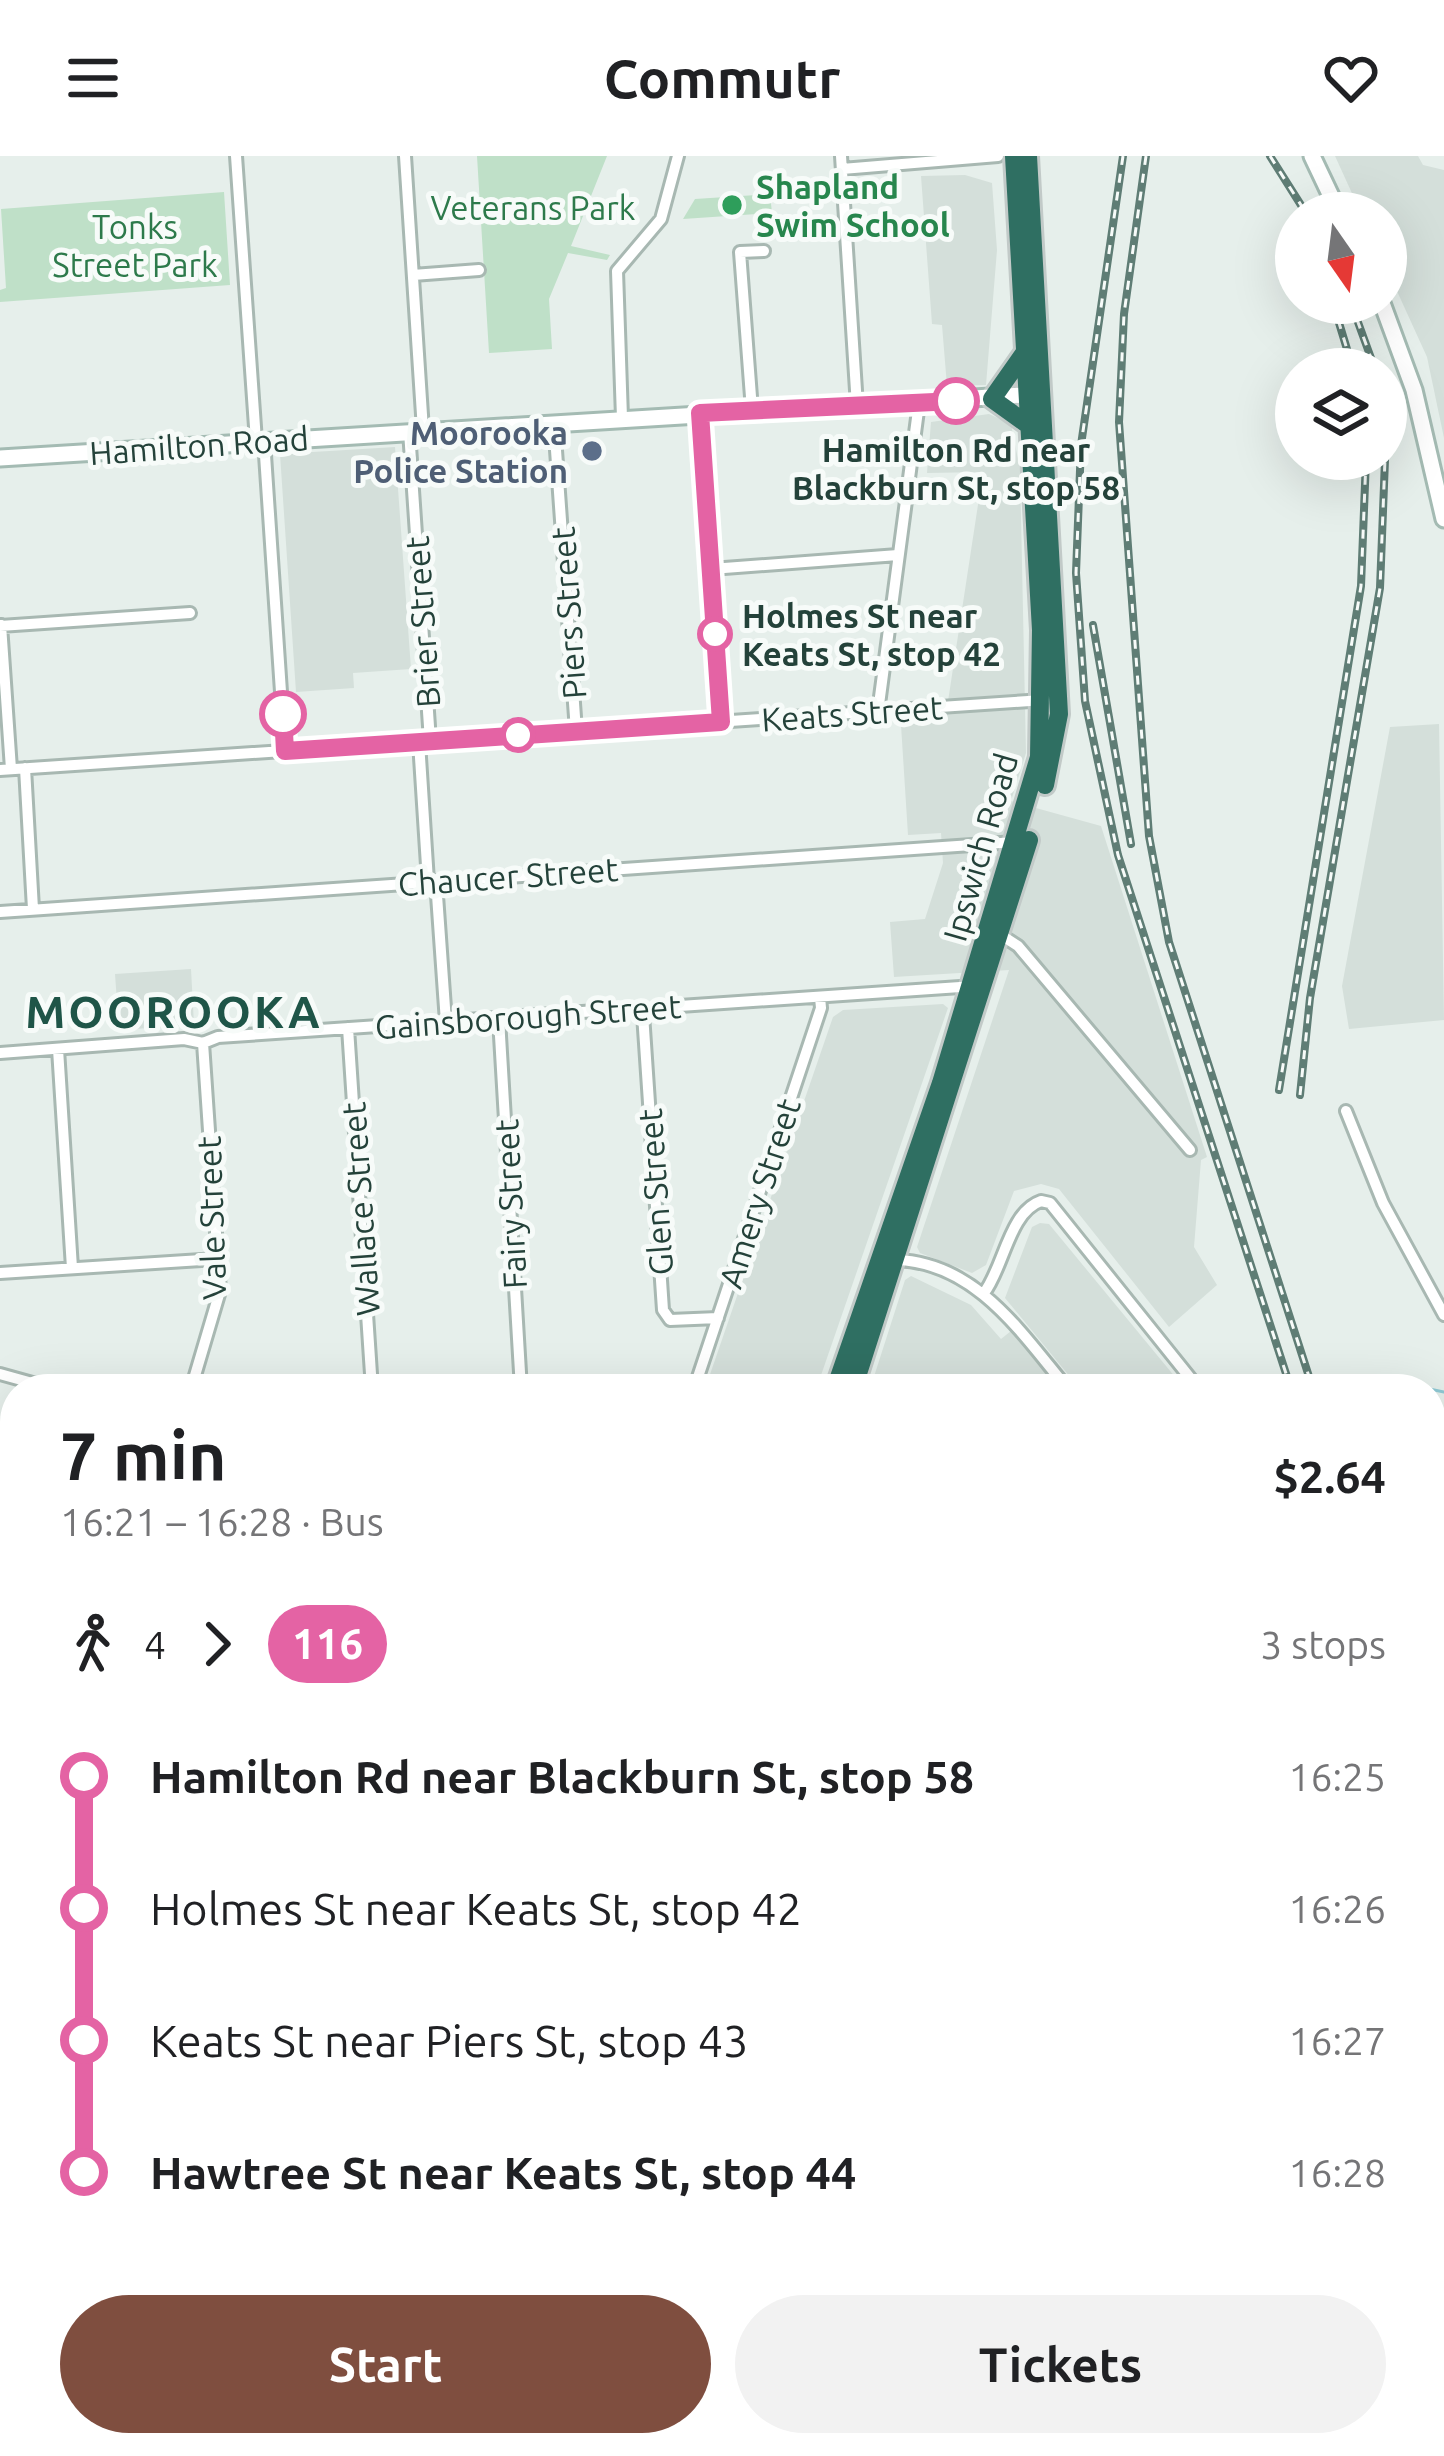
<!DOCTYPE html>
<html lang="en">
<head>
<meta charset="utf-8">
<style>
	:root { --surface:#fff; --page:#f2f2f2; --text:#202124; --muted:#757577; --accent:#7f4e3f }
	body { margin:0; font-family:Ubuntu,sans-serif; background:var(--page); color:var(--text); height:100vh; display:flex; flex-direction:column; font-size:45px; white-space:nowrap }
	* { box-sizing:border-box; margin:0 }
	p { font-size:39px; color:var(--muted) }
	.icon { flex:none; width:66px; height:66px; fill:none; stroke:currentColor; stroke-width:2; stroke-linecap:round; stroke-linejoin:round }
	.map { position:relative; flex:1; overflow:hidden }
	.side { position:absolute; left:0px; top:1218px; width:1446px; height:1083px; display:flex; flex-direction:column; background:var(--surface); border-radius:48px 48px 0 0; box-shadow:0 12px 48px #0002 }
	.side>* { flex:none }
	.badge { padding:0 24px; border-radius:39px; font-size:42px; line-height:78px }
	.needle { width:78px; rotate:166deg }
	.fabs { position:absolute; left:1275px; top:36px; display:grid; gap:24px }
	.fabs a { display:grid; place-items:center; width:132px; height:132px; border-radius:50%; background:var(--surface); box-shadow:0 12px 48px #0002; font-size:60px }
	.map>.badge { position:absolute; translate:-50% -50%; box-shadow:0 0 0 6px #fff }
	.legs { display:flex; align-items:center; gap:18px; height:132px; padding:0 60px; font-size:39px }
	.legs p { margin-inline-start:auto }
	.overview { display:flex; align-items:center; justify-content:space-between; height:204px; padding:0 60px }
	h1 { font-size:66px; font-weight:600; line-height:90px }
	.action { display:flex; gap:24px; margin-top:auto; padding:24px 60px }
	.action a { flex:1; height:138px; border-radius:72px; background:var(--accent); color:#fff; font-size:48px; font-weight:600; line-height:138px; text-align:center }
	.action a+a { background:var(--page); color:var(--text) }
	ul { padding:0 60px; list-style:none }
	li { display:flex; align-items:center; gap:42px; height:132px; font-size:45px }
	li i { display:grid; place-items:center; width:18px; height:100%; margin:0 15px; background:currentColor }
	li i::after { content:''; width:30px; height:30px; margin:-15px; border:9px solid; border-radius:50%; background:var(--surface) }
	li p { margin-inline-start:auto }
	li:first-child i { background:linear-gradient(#0000 50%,currentColor 0) }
	li:last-child i { background:linear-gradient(currentColor 50%,#0000 0) }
	header { display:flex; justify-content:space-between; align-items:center; height:156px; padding:0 60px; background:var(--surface); font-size:54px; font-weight:600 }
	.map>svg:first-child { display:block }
	.built { fill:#d4dfda }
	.green { fill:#bfe0c8 }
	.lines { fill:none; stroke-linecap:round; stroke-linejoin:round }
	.stream { stroke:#8ec9d4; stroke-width:3 }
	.street-casing { stroke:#a8b8b2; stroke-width:16 }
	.secondary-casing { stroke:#a4bbb3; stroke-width:21 }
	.highway-casing { stroke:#c2cac8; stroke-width:24 }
	.street { stroke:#fff; stroke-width:10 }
	.secondary { stroke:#fff; stroke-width:15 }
	.highway { stroke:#2f6f62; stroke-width:18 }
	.rail-casing { stroke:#5f7d75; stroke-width:8 }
	.rail { stroke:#f7fbf9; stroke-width:3; stroke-dasharray:9; stroke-linecap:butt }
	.line-1-casing { stroke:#fff; stroke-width:27 }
	.line-1 { stroke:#e463a4; stroke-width:18 }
	.leisure-dot { fill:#2e9e5b; stroke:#f7fbf9; stroke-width:4.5 }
	.stop-1-dot { fill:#fff; stroke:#e463a4; stroke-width:6 }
	.service-dot { fill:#5c6f8a; stroke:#f7fbf9; stroke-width:4.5 }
	.labels { text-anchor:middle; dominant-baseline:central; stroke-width:10; stroke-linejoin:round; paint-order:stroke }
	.leisure-label { font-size:33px; font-weight:bold; fill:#27864d; stroke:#f7fbf9; text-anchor:start }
	.park-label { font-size:33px; fill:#2d7a4b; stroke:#f7fbf9 }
	.service-label { font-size:33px; font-weight:bold; fill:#4e5e75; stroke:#f7fbf9; text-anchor:end }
	.street-label { font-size:33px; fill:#24423a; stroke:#f7fbf9 }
	.stop-label { font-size:33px; font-weight:bold; fill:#24423a; stroke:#f7fbf9 }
	.district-label { font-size:45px; font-weight:bold; letter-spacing:3px; fill:#1f5548; stroke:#f7fbf9 }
</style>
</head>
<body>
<header><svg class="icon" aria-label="menu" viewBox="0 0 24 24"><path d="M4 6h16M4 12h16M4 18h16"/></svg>Commutr<svg class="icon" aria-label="heart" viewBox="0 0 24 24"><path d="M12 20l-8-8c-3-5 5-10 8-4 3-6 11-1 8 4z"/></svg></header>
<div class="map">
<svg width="1444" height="2300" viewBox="0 0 1444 2300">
	<rect width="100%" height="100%" fill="#e6efeb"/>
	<path class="built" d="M 1335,0 L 1418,0 L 1423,9 L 1444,14 L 1444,282 L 1427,201 L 1386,111 L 1386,57 L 1361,57 Z
		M 965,19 L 992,27 L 997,94 L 986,229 L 947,230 L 942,169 L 932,168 L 921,20 Z
		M 989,258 L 1011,268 L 1020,313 L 1026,597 L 1011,645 L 1101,670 L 1207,1001 L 1201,1004 L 1194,1091 L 1217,1129 L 1169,1171 L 1059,1033 L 1041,1028 L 1014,1035 L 986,1109 L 972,1117 L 920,1097 L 917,1091 L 1009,814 L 894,821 L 890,766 L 925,763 L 943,707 L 941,677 L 908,679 L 901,569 L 945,565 L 983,316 L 927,317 L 931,266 Z
		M 395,291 L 411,513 L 353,517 L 354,532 L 296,536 L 280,298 Z
		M 1439,568 L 1444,864 L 1349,873 L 1342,830 L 1390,571 Z
		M 191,813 L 194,869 L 119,874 L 115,818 Z
		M 943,848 L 948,852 L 818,1228 L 797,1233 L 705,1233 L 833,861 L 843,854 Z
		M 1040,1067 L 1049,1068 L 1185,1233 L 1080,1233 L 1005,1142 L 1032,1071 Z
		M 911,1120 L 971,1149 L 1001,1183 L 1011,1175 L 1059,1233 L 870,1233 L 905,1124 Z
		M 1431,1303 L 1444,1307 L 1444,1580 L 1431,1540 Z
		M 0,1536 L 15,1540 L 15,1666 L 0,1662 Z
		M 1431,1793 L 1444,1880 L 1444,2060 L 1431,2061 Z"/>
	<path class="green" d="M 477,0 L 607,0 L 571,90 L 610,99 L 607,104 L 568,97 L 549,143 L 552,193 L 489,197 Z
		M 224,36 L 230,129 L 0,146 L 0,134 L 6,132 L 1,53 Z
		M 770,38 L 772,57 L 683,63 L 695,43 Z
		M 282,2286 L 382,2286 L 376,2300 L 258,2300 L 256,2289 Z
		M 425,2286 L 688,2286 L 768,2300 L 418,2300 Z"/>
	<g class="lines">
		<path class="stream" d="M 1308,1233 L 1382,1223 L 1444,1236"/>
		<defs>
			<path id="street" d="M 236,0 L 256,285
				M 405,0 L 423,274
				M 841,0 L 857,250
				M 842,13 L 998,0
				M 413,119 L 479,114
				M 752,254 L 740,96 L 764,95
				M 700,257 L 721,566
				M 622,262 L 617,115 L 661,63 L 678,0
				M 554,266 L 576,575
				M 409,275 L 430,585
				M 264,284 L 285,595
				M 711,413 L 898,399
				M 1,469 L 11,613
				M 0,470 L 190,457
				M 878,556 L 919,247
				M 419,586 L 428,725
				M 25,612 L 33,753
				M 0,614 L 1044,544
				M 436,725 L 446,866
				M 0,756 L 1015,686
				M 1001,779 L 1018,790 L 1190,994
				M 643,858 L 663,1154 L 670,1164 L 718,1162
				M 499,863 L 521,1233
				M 348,872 L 372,1233
				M 58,893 L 72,1112
				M 0,897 L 184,883 L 203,887 L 218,881 L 626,853 L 643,858 L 665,851 L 975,830
				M 1346,955 L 1383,1047 L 1444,1159
				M 896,1104 C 976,1106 1022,1178 1068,1233
				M 0,1117 L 217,1103
				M 984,1137 C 1004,1111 1009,1056 1041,1045 L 1050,1047 L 1199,1233
				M 0,1218 L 54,1233
				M 191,1233 L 220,1135 L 203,887
				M 694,1233 L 821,852 L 820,841
				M 0,1368 L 15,1372
				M 0,1521 L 15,1525
				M 0,1708 L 15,1706
				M 0,2061 L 15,2060
				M 1431,2119 L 1444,2118
				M 0,2191 L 15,2190
				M 1431,2253 L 1444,2252
				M 81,2286 L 82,2300
				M 1030,2286 L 1031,2300
				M 1175,2286 L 1176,2300
				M 894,2296 L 1005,2286"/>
			<path id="secondary" d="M 1312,0 L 1339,57
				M 1382,147 L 1414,234 L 1444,363
				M 0,302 L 1039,238
				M 1431,1772 L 1444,1784
				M 751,2286 L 873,2298
				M 874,2300 L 875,2291 L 884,2287 L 893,2300"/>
			<path id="highway" d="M 1028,0 L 1059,558 L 1045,629
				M 1025,196 L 992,243 L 1031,271
				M 835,1233 L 941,927 L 1039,601 L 1041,474 L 1014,0
				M 853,1233 L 1029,684
				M 0,1829 L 15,1865
				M 0,1866 L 15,1900
				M 244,2286 L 245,2300
				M 391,2300 L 397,2286"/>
		</defs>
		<use href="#street" class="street-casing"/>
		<use href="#secondary" class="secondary-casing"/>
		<use href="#highway" class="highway-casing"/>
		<use href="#street" class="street"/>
		<use href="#secondary" class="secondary"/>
		<use href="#highway" class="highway"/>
		<defs>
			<path id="rail" d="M 1123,0 L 1081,289 L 1076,417 L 1085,545 L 1118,699 L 1291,1233
				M 1146,0 L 1124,158 L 1119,266 L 1149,680 L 1169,786 L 1313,1233
				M 1270,0 L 1306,57
				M 1333,147 L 1353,213
				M 1351,147 L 1375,213
				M 1093,469 L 1131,688
				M 1279,934 L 1361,430 L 1366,303
				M 1300,939 L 1310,842 L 1380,432 L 1386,278
				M 1431,1598 L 1444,1638
				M 1431,1669 L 1444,1709"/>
		</defs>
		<use href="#rail" class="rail-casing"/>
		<use href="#rail" class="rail"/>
	</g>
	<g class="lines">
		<defs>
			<path id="line-1" d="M 283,558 L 285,595 L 721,566 L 700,257 L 956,245"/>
		</defs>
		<use href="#line-1" class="line-1-casing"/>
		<use href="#line-1" class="line-1"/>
	</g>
	<circle class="leisure-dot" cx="732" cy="49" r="12"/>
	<g class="stop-1-dot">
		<circle cx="956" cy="245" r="21"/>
		<circle cx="715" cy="478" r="15"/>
		<circle cx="283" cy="558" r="21"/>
		<circle cx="518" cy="579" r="15"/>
	</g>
	<circle class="service-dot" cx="592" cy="295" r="12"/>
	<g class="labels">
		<g class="leisure-label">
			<text x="756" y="30">Shapland<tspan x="756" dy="38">Swim School</tspan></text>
		</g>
		<g class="park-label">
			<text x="533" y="51">Veterans Park</text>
			<text x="135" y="70">Tonks<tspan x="135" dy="38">Street Park</tspan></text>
		</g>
		<g class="service-label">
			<text x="568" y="276">Moorooka<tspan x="568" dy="38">Police Station</tspan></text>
		</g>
		<g class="street-label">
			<text transform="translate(199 289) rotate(-4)">Hamilton Road</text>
			<text transform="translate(568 457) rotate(-94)">Piers Street</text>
			<text transform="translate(422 466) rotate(-94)">Brier Street</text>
			<text transform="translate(852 557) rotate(-4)">Keats Street</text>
			<text transform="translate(980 691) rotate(-74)">Ipswich Road</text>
			<text transform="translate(508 720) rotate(-4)">Chaucer Street</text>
			<text transform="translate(528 860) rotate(-4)">Gainsborough Street</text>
			<text transform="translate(655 1036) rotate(-94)">Glen Street</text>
			<text transform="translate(759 1037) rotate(-72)">Amery Street</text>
			<text transform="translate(510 1048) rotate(-93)">Fairy Street</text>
			<text transform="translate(360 1053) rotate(-94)">Wallace Street</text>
			<text transform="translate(211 1062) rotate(-92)">Vale Street</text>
		</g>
		<g class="stop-label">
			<text x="956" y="293">Hamilton Rd near<tspan x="956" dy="38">Blackburn St, stop 58</tspan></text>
			<text x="742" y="459" text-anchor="start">Holmes St near<tspan x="742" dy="38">Keats St, stop 42</tspan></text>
		</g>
		<g class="district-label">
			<text x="174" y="855">MOOROOKA</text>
		</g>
	</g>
</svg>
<div class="fabs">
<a><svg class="needle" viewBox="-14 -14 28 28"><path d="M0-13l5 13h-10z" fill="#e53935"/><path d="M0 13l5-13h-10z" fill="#757577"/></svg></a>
<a><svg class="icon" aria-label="layers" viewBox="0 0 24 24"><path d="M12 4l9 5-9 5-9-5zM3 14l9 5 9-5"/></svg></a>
</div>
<section class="side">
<div class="overview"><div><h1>7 min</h1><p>16:21 – 16:28 · Bus</p></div><b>$2.64</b></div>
<div class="legs"><svg class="icon" aria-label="walk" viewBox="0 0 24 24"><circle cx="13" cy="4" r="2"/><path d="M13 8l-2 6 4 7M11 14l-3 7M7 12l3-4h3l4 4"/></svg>4<svg class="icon" aria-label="forward" viewBox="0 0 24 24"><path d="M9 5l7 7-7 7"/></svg><b class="badge" style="background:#e463a4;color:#fff">116</b><p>3 stops</p></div>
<ul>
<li><i style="color:#e463a4"></i><b>Hamilton Rd near Blackburn St, stop 58</b><p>16:25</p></li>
<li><i style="color:#e463a4"></i><span>Holmes St near Keats St, stop 42</span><p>16:26</p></li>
<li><i style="color:#e463a4"></i><span>Keats St near Piers St, stop 43</span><p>16:27</p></li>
<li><i style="color:#e463a4"></i><b>Hawtree St near Keats St, stop 44</b><p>16:28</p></li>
</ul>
<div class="action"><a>Start</a><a>Tickets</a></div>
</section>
</div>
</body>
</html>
